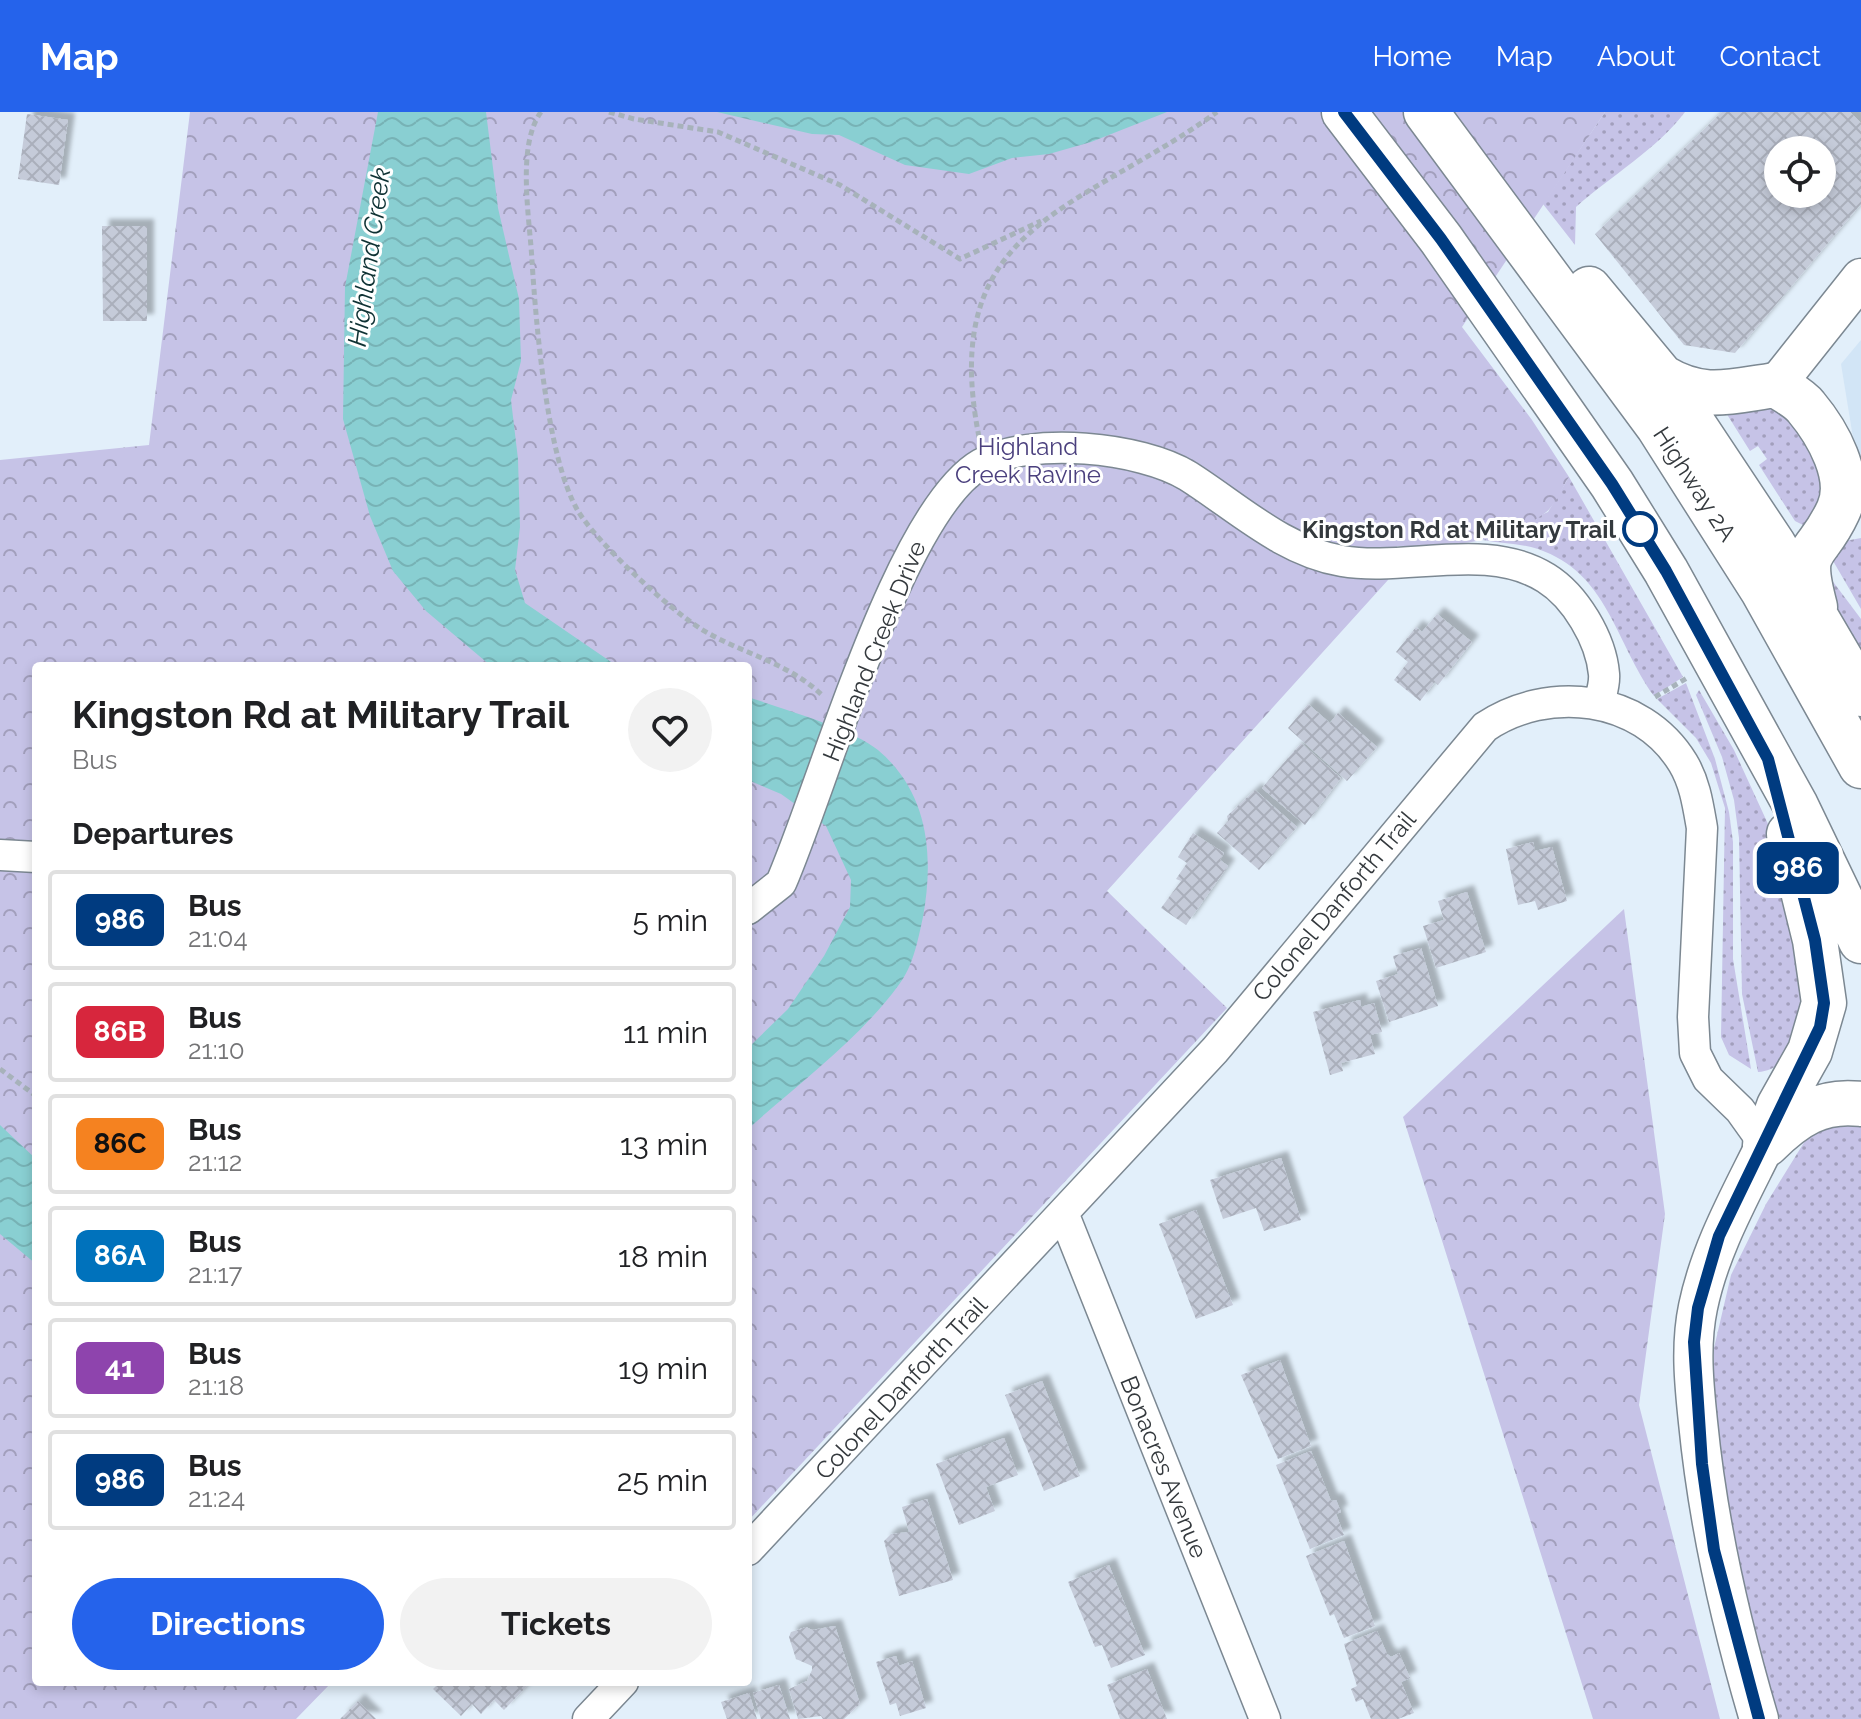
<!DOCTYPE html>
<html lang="en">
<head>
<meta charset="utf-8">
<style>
	:root { --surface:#fff; --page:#f2f2f2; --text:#202124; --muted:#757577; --line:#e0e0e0; --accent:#2563eb }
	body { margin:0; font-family:Raleway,sans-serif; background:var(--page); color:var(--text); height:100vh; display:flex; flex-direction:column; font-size:30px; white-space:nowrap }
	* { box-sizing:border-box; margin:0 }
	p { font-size:26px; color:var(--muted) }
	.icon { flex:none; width:44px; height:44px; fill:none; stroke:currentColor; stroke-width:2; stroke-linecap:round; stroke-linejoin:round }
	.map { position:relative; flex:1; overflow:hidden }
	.panel { position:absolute; left:32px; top:550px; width:720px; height:1024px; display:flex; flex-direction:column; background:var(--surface); border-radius:8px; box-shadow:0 4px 12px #0003 }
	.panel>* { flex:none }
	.badge { padding:0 16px; border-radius:12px; font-size:28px; line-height:52px }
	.fabs { position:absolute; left:1764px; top:24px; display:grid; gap:16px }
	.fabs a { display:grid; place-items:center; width:72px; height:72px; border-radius:50%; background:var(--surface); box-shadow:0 4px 12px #0003; font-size:40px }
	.map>.badge { position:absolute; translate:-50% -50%; box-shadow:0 0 0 4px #fff }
	h2 { padding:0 40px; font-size:30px; line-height:72px }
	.round { display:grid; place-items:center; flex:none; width:84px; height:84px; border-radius:42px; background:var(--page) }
	.head { display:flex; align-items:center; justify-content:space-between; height:136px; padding:0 40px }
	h1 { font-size:38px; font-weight:700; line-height:60px }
	.cta { display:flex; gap:16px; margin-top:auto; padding:16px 40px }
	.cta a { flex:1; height:92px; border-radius:48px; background:var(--accent); color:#fff; font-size:32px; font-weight:700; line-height:92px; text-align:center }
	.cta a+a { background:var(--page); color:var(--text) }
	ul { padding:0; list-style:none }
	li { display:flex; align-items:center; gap:24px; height:100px; margin:0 16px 12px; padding:0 24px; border:4px solid var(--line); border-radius:8px }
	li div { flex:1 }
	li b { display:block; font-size:30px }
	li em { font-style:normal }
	li .badge { min-width:88px; font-weight:700; text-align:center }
	header { display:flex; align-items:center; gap:48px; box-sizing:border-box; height:112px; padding:0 40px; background:var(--accent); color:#fff }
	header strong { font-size:38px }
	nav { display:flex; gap:44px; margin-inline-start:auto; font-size:28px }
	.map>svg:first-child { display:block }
	.built { fill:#d2e5f6 }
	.grass { fill:url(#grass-dots) }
	.forest { fill:url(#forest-crowns) }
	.water { fill:url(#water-waves) }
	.building { fill:url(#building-cross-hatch); fill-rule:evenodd; filter:url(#shadow) }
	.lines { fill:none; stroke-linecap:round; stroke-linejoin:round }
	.minor-casing { stroke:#7c8892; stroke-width:33 }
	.tertiary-casing { stroke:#7c8892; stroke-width:41 }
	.primary-casing { stroke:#7c8892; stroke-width:47 }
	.path { stroke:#a7b2ba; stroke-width:5; stroke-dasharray:6 4; stroke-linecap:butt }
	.minor { stroke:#fff; stroke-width:30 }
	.tertiary { stroke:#fff; stroke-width:38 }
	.primary { stroke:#fff; stroke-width:44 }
	.line-casing { stroke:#fff; stroke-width:18 }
	.line { stroke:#003b80; stroke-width:12 }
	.stop-dot { fill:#fff; stroke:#003b80; stroke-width:4 }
	.labels { text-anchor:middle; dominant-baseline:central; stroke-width:6; stroke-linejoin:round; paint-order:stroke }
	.park-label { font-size:24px; fill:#4b407e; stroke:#fff }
	.street-label { font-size:24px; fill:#34393d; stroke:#fff }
	.stop-label { font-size:24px; font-weight:bold; fill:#34393d; stroke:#fff; text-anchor:end }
	.water-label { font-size:26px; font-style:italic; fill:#0f3234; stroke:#fff }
</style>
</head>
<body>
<header>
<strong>Map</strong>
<nav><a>Home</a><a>Map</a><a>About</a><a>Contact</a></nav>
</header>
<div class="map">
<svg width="1861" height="1607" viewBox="0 0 1861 1607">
	<defs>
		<pattern id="grass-dots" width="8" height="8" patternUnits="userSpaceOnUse" patternTransform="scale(2)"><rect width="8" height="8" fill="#c6c3e7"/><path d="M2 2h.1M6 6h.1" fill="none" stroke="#a29fbc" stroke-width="1.8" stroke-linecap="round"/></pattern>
		<pattern id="forest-crowns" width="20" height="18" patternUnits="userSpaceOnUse" patternTransform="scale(2)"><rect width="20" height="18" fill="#c6c3e7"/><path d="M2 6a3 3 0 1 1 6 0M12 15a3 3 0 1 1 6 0" fill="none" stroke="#a29fbc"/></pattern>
		<pattern id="water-waves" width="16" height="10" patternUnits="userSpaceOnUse" patternTransform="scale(2)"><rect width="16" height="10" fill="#89cfd2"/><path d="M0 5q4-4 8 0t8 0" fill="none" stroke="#77b2b5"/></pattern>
		<pattern id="building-cross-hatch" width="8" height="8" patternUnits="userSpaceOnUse" patternTransform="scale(2)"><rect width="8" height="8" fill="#c5cbd9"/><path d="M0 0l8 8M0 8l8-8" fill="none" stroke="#aaafbb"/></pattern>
		<filter id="shadow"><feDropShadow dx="7" dy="-7" stdDeviation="2" flood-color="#0004"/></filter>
	</defs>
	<rect width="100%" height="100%" fill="#e2effa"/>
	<path class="built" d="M 1861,228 L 1861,348 L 1856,344 L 1841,252 Z"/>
	<path class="grass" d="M 1605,0 L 1685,0 C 1656,38 1612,63 1576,95 L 1575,133 L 1543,92 Z
		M 1781,295 C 1814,343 1835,357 1809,416 L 1795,409 L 1759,353 L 1767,347 L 1758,334 L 1750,339 L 1723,296 Z
		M 1569,365 L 1683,565 L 1654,584 C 1615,530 1608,461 1538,437 C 1520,431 1501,432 1483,428 L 1548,400 Z
		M 1861,426 L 1861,497 L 1829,442 L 1845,429 Z
		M 1825,459 L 1861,507 L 1861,554 L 1833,509 Z
		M 1686,571 L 1715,647 L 1729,700 L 1733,730 L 1733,847 L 1751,957 L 1729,943 L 1721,925 L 1725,696 L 1711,651 L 1696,626 L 1657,587 Z
		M 1699,578 L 1734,638 L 1780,738 L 1807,910 C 1794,932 1785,958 1758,960 L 1742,882 L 1739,726 L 1734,688 L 1722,645 L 1696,583 Z
		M 1861,1006 L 1861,1607 L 1780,1607 L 1764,1570 L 1742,1481 L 1713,1304 L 1714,1236 L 1731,1163 L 1766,1092 L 1813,1016 Z"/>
	<path class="forest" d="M 190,0 L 1605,0 L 1462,215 L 1532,308 L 1569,365 C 1562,376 1555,394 1545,401 C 1501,433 1449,434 1397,434 L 1388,468 L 1107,779 L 1227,896 L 748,1409 L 748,554 L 36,554 L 36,1570 L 332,1570 L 296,1607 L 0,1607 L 0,348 L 149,333 Z
		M 1624,797 L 1665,1102 L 1639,1293 L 1720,1607 L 1593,1607 L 1403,1005 Z"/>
	<path class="water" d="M 378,0 L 486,0 L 498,96 L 519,187 L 521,249 L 511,288 L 518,347 L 520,415 L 515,458 L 525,491 L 617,554 L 491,554 L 426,499 L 393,459 L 370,404 L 343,307 L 345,175 Z
		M 717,0 L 1167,0 L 1091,30 L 1049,42 L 1012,46 L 969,62 L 905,53 L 839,23 L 812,22 Z
		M 748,585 C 780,596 853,617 878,638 C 929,681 934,744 923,805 C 918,828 913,855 898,874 C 858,928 798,972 748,1017 L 748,936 L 788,897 L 824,844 L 850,795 L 851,768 L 826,714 L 781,682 L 748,668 Z
		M 0,1013 L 36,1047 L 36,1152 L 0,1122 Z"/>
	<path class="building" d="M 1722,0 L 1850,0 L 1861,11 L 1861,92 L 1735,241 L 1684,233 L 1595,122 ZM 1778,38 L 1822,38 L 1822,82 L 1778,82 Z
		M 27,2 L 68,8 L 59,73 L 18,67 Z
		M 102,114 L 147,114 L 147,209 L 103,209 Z
		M 1437,502 L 1472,530 L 1438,573 L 1435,570 L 1420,589 L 1394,568 L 1408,550 L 1396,540 L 1416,515 L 1422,520 Z
		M 1308,592 L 1330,611 L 1338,601 L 1377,635 L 1347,669 L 1288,616 Z
		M 1301,631 L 1341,666 L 1305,713 L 1262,676 Z
		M 1255,678 L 1297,715 L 1259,758 L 1217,721 L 1228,709 L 1227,704 Z
		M 1193,721 L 1224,741 L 1220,748 L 1228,754 L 1186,813 L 1161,796 L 1181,769 L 1176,767 L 1187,751 L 1178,745 Z
		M 1533,730 L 1535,739 L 1552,735 L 1567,789 L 1538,798 L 1535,789 L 1518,793 L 1506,737 Z
		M 1467,780 L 1486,840 L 1436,856 L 1423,814 L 1444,808 L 1438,789 Z
		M 1421,836 L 1438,894 L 1389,910 L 1376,869 L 1398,862 L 1393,844 Z
		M 1360,888 L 1361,895 L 1374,891 L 1382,920 L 1370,923 L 1375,942 L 1341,951 L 1343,959 L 1330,963 L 1313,900 Z
		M 1281,1046 L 1301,1108 L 1264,1119 L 1256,1096 L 1223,1107 L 1210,1068 Z
		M 1196,1098 L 1233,1193 L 1196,1207 L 1159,1112 Z
		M 1280,1248 L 1311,1334 L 1278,1347 L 1241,1263 Z
		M 1042,1269 L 1080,1364 L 1044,1379 L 1005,1283 Z
		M 1004,1326 L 1018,1363 L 986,1375 L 995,1399 L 959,1413 L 936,1352 Z
		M 1311,1339 L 1331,1389 L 1336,1388 L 1341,1400 L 1336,1402 L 1344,1423 L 1310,1437 L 1276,1353 Z
		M 927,1387 L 953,1468 L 899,1484 L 884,1429 L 891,1422 L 909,1420 L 902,1395 Z
		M 1344,1429 L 1375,1514 L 1344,1526 L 1334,1502 L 1330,1504 L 1306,1444 Z
		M 1109,1453 L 1145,1543 L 1111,1556 L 1102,1533 L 1095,1535 L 1068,1470 Z
		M 835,1514 L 860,1592 L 844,1607 L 823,1607 L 821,1604 L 798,1607 L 789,1577 L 807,1569 L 812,1558 L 812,1554 L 796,1547 L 789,1525 L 791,1520 L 806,1515 L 812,1518 Z
		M 1377,1519 L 1387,1542 L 1391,1545 L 1399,1541 L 1410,1566 L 1401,1570 L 1414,1601 L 1398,1607 L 1371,1607 L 1363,1587 L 1356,1590 L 1351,1577 L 1357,1574 L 1344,1532 Z
		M 896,1544 L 899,1554 L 912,1549 L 926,1596 L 900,1604 L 896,1591 L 890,1593 L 876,1550 Z
		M 1147,1557 L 1167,1607 L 1120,1607 L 1107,1573 Z
		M 440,1570 L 523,1570 L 527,1574 L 504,1598 L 494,1588 L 481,1602 L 472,1592 L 461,1604 L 433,1577 Z
		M 779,1573 L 790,1607 L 761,1607 L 753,1581 Z
		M 749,1581 L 757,1607 L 727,1607 L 721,1590 Z
		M 358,1589 L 376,1607 L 340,1607 Z"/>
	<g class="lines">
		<defs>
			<path id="minor" d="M 0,743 L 36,745
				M 748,797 L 781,771 C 823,675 899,399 981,352 C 1030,324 1141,335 1188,364 C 1237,395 1283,439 1342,449 C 1406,460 1487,429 1546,466 C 1575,484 1601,527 1604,562 C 1605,572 1601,583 1599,592
				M 1064,1103 L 1265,1607
				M 748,1438 L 1215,938 L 1485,615 C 1547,573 1641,582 1683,651 C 1695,671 1698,693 1702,716 L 1693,905 L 1695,941 L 1708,967 L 1740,998 L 1765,1033
				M 588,1607 L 623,1570"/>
			<path id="tertiary" d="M 1776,273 L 1861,166
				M 1759,1607 C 1730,1509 1708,1412 1698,1310 C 1694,1272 1690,1233 1698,1195 C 1710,1137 1739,1086 1765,1033"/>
			<path id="primary" d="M 1344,0 L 1441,127 L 1612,372 L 1666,459 L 1796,694 L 1861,829
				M 1426,0 L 1658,314 L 1763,479 L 1861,654
				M 1589,177 L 1662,265 L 1773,432 L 1861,582
				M 1662,265 C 1704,290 1731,279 1776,273 C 1786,280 1799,286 1806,295 C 1827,320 1854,366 1838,399 C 1815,449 1798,430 1815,495
				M 1767,1032 C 1795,1004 1821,987 1861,992
				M 1765,1033 L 1779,994 L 1810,939 L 1824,891 L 1815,828 L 1789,722"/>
		</defs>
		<use href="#minor" class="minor-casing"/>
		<use href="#tertiary" class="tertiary-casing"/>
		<use href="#primary" class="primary-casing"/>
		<path class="path" d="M 541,0 C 516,34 530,108 532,149 C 536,212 547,347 578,399 C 598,432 668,496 701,517 C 742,542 788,550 823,584
			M 609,0 L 634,7 L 718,20 L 840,73 L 960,147 L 1041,109
			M 979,325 C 937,113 1078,100 1217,0
			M 1655,585 L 1687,566
			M 0,957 L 36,984"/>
		<use href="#minor" class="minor"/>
		<use href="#tertiary" class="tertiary"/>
		<use href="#primary" class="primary"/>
	</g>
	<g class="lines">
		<defs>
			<path id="line" d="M 1344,0 L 1441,127 L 1612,372 L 1666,459 L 1768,647 L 1815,828 L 1824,891 L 1820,915 L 1719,1124 L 1698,1196 L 1694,1230 L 1702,1352 L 1714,1438 L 1759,1607"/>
		</defs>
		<use href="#line" class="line-casing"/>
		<use href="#line" class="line"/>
	</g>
	<circle class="stop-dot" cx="1640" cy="417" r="16"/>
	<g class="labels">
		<g class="park-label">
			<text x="1028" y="334">Highland<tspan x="1028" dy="28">Creek Ravine</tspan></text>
		</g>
		<g class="street-label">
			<text transform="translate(1695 372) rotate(57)">Highway 2A</text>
			<text transform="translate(874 539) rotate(-68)">Highland Creek Drive</text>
			<text transform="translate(1334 794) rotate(-50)">Colonel Danforth Trail</text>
			<text transform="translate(901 1276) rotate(-47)">Colonel Danforth Trail</text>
			<text transform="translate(1164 1355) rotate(68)">Bonacres Avenue</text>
		</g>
		<g class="stop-label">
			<text x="1616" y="417">Kingston Rd at Military Trail</text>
		</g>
		<g class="water-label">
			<text transform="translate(369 145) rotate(-82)">Highland Creek</text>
		</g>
	</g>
</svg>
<div class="fabs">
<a><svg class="icon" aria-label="locate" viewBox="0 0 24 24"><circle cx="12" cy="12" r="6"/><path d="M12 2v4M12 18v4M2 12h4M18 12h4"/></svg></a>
</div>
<b class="badge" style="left:1798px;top:756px;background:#003b80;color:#fff">986</b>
<section class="panel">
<div class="head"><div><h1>Kingston Rd at Military Trail</h1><p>Bus</p></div><a class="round"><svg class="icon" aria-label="heart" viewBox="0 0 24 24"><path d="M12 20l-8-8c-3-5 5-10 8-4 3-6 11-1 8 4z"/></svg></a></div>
<h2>Departures</h2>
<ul>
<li><span class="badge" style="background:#003b80;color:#fff">986</span><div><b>Bus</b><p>21:04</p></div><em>5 min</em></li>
<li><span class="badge" style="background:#d7263d;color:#fff">86B</span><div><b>Bus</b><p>21:10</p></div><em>11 min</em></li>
<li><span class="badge" style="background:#f58220;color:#111">86C</span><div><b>Bus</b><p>21:12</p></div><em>13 min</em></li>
<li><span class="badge" style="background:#0072bc;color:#fff">86A</span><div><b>Bus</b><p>21:17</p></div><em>18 min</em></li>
<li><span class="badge" style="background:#8e44ad;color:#fff">41</span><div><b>Bus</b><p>21:18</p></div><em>19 min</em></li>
<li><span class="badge" style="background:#003b80;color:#fff">986</span><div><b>Bus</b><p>21:24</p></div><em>25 min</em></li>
</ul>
<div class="cta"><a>Directions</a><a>Tickets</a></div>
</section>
</div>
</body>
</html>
